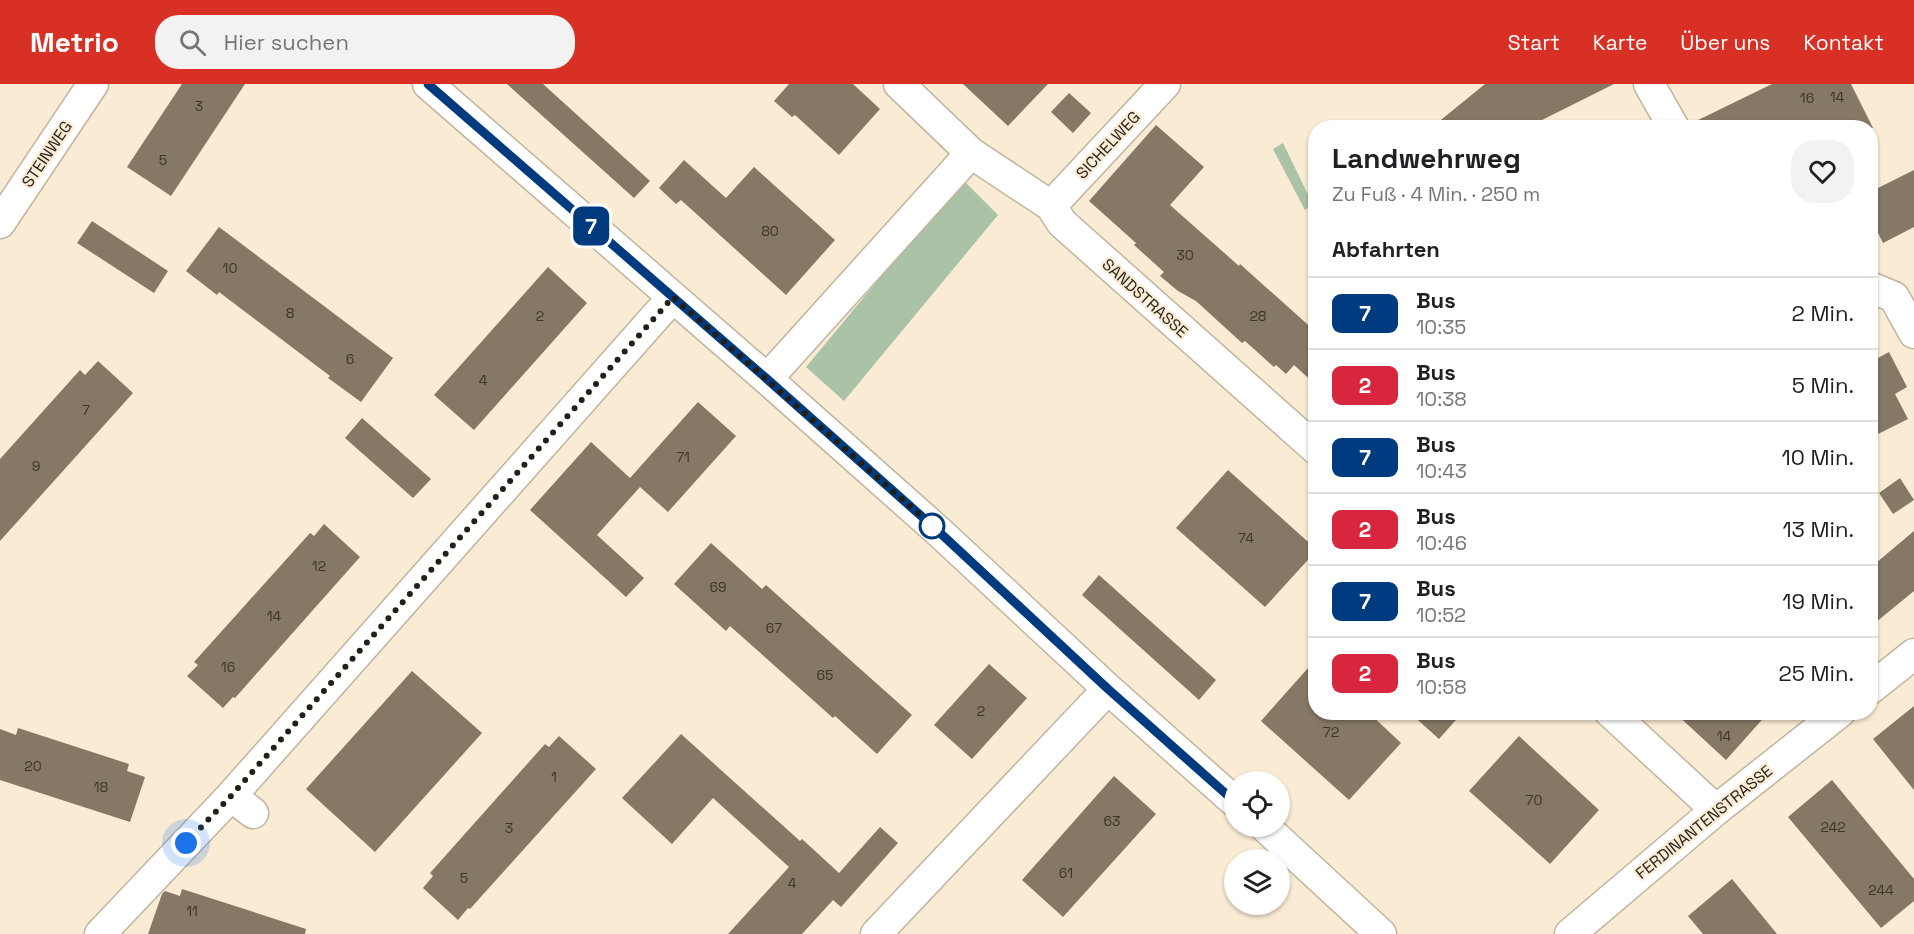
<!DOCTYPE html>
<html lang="de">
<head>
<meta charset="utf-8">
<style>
	:root { --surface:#fff; --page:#f2f2f2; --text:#202124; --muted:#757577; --line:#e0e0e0; --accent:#d93025 }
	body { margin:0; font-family:"Space Grotesk",sans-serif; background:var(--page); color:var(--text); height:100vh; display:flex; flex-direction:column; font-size:22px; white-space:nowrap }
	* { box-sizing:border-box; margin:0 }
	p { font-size:20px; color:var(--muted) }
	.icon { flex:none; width:33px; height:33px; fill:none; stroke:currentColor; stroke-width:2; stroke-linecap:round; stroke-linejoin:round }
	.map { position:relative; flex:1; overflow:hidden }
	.details { position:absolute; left:1308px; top:36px; width:570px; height:600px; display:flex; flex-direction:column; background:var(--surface); border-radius:24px; box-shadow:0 2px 4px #0004 }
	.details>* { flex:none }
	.badge { padding:0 12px; border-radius:9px; font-size:21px; line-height:39px }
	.tools { position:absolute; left:1224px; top:687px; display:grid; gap:12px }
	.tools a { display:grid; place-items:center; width:66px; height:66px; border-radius:50%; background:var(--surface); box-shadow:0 2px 4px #0004; font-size:30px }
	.you { position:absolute; width:30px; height:30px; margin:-15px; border:4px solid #fff; border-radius:50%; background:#1a73e8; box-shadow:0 0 0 9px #1a73e833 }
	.map>.badge { position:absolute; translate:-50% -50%; box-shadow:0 0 0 3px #fff }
	h2 { padding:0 24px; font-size:22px; line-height:54px }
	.round { display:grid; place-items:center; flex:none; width:63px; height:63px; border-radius:24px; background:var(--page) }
	.summary { display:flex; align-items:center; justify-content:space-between; height:102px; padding:0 24px }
	h1 { font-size:28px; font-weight:700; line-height:45px }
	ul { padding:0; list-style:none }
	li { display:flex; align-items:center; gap:18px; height:72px; padding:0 24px; border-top:2px solid var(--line) }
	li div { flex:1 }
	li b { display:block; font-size:22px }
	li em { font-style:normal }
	li .badge { min-width:66px; font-weight:700; text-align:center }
	header { display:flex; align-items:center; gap:36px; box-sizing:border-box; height:84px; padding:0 30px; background:var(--accent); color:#fff }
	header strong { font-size:28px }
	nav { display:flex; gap:33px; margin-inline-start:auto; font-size:21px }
	.search { width:420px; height:54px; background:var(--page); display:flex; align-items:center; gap:15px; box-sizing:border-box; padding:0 21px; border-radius:24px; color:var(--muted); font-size:22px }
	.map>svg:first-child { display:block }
	.green { fill:#aac2a6 }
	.building { fill:#857864 }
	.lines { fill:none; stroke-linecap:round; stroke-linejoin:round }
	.minor-casing { stroke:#c1b49e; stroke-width:33 }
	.minor { stroke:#fff; stroke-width:30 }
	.line-casing { stroke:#fff; stroke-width:14 }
	.line { stroke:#003b80; stroke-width:9 }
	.walk { stroke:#231f16; stroke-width:6; stroke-dasharray:0 10.8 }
	.stop-dot { fill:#fff; stroke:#003b80; stroke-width:3 }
	.labels { text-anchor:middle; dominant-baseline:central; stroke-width:4.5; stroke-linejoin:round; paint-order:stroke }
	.number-label { font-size:14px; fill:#3c352a }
	.street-label { font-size:16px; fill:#231f16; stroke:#f9ebd4 }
</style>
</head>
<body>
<header>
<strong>Metrio</strong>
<div class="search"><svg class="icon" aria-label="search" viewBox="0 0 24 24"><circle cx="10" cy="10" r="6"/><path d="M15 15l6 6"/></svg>Hier suchen</div>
<nav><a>Start</a><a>Karte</a><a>Über uns</a><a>Kontakt</a></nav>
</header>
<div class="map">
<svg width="1914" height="850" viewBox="0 0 1914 850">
	<rect width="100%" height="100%" fill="#f9ebd4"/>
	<path class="green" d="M 1283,59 L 1313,121 L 1305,126 L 1273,65 Z
		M 962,95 L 998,131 L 844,317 L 806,283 Z"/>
	<path class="building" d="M 182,0 L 245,0 L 171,112 L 127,83 Z
		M 507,0 L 543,0 L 650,97 L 634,114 Z
		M 789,0 L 853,0 L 880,25 L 839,71 L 795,31 L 792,33 L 774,17 Z
		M 963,0 L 1048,0 L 1008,42 Z
		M 1485,0 L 1614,0 L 1526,44 L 1431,44 Z
		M 1772,0 L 1851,0 L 1873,44 L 1691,44 L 1690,40 Z
		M 1069,9 L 1091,29 L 1073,49 L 1051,28 Z
		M 1156,41 L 1204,83 L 1170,121 L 1239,182 L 1240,180 L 1316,248 L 1316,301 L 1294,281 L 1286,290 L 1276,281 L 1274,283 L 1245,257 L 1242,259 L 1196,217 L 1178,207 L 1160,192 L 1164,188 L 1134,161 L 1136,159 L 1089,117 Z
		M 684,76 L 726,114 L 754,83 L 835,156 L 786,211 L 681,116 L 676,120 L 659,104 Z
		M 1914,86 L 1914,143 L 1883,159 L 1870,133 L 1870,108 Z
		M 92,137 L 168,187 L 154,209 L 77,159 Z
		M 219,143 L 393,274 L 361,318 L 328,294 L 330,292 L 219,208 L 217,211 L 186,187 Z
		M 548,183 L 587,219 L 474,346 L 434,311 Z
		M 1870,260 L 1878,274 L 1889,268 L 1907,303 L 1895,310 L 1908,335 L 1870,354 Z
		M 98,277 L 133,309 L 0,457 L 0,375 L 80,286 L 85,291 Z
		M 698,318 L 736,352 L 668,428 L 640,403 L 597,451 L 644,494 L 626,513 L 530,426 L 591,358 L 630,394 Z
		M 362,334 L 431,395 L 413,414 L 345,354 Z
		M 1228,386 L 1316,465 L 1316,467 L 1265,523 L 1176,444 Z
		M 1900,394 L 1914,416 L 1893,430 L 1879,409 Z
		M 324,440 L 360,473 L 235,614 L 233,613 L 223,624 L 187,592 L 198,581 L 194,578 L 310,449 L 314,452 Z
		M 1914,447 L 1914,507 L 1870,543 L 1870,484 Z
		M 711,459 L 762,505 L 766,501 L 912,631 L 877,670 L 835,632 L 833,634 L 730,542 L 726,547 L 674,500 Z
		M 1099,491 L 1216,596 L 1199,616 L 1082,511 Z
		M 1316,575 L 1316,628 L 1368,628 L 1401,659 L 1349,716 L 1261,637 Z
		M 989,580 L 1027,614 L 972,675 L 934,641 Z
		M 412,587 L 482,649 L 375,768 L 306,705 Z
		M 1914,622 L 1914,706 L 1873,655 Z
		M 1409,628 L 1463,628 L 1439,655 Z
		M 1674,628 L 1769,628 L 1726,676 Z
		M 18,644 L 129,680 L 127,687 L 145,693 L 130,738 L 0,696 L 0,645 L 16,651 Z
		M 681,650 L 800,757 L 802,755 L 839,789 L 880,743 L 898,759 L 841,823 L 833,816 L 802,850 L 728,850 L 789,783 L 713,714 L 672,760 L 622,714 Z
		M 559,652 L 596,685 L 470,825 L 468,824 L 458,836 L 423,804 L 433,792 L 430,789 L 545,660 L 549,663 Z
		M 1519,652 L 1599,726 L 1550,780 L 1469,707 Z
		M 1114,692 L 1156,730 L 1063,833 L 1022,796 Z
		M 1832,696 L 1914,795 L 1914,817 L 1881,844 L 1788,733 Z
		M 1732,795 L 1777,850 L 1703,850 L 1688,832 Z
		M 182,805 L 306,845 L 305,850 L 148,850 L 162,810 L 165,807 L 180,812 Z"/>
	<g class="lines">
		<defs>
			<path id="minor" d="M 428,0 L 767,295 L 937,446 L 1108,605 L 1234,717
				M 899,0 L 971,69 L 1051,122 L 1062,139 L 1316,365
				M 1649,0 L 1674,44
				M 1051,122 L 1165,0
				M 0,139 L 93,0
				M 1870,203 L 1894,213 L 1914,249
				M 767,295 L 971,69
				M 1870,605 L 1914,570
				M 1610,628 L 1716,726
				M 253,729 L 231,712 L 673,213
				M 1264,742 L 1381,850
				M 100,850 L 231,712
				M 876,850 L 1108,605
				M 1570,850 L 1716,726 L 1840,628"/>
		</defs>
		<use href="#minor" class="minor-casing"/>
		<use href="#minor" class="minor"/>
	</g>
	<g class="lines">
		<defs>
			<path id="line" d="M 428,0 L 767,295 L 937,446 L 1108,605 L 1234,717"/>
		</defs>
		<use href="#line" class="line-casing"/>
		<use href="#line" class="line"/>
		<path class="walk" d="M 186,759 L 231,712 L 673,213 L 937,446 L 932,442"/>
	</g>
	<circle class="stop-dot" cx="932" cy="442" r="12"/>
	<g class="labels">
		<g class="number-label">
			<text x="1837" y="13">14</text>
			<text x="1807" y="14">16</text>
			<text x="199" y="22">3</text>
			<text x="163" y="76">5</text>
			<text x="770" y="147">80</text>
			<text x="1185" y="171">30</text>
			<text x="230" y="184">10</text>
			<text x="290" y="229">8</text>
			<text x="540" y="232">2</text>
			<text x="1258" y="232">28</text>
			<text x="350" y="275">6</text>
			<text x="483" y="296">4</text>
			<text x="86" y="326">7</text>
			<text x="683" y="373">71</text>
			<text x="36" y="382">9</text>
			<text x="1246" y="454">74</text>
			<text x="319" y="482">12</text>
			<text x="718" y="503">69</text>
			<text x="274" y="532">14</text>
			<text x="774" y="544">67</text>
			<text x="228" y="583">16</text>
			<text x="825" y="591">65</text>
			<text x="981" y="627">2</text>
			<text x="1331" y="648">72</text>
			<text x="1724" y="652">14</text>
			<text x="33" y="682">20</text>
			<text x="554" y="693">1</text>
			<text x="101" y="703">18</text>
			<text x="1534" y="716">70</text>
			<text x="1112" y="737">63</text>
			<text x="1833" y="743">242</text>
			<text x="509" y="744">3</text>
			<text x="1066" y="789">61</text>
			<text x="464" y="794">5</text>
			<text x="792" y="799">4</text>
			<text x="1881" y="806">244</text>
			<text x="192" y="827">11</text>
		</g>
		<g class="street-label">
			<text transform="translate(1108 61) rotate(-47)">SICHELWEG</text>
			<text transform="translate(47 70) rotate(-56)">STEINWEG</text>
			<text transform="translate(1145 214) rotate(42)">SANDSTRASSE</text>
			<text transform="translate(1704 738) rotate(-39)">FERDINANTENSTRASSE</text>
		</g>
	</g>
</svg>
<div class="tools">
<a><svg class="icon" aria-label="locate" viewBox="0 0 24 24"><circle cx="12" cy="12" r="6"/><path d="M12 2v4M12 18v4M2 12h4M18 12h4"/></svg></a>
<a><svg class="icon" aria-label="layers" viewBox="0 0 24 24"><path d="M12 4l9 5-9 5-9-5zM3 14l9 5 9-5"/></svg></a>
</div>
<div class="you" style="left:186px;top:759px"></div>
<b class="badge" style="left:591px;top:142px;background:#003b80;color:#fff">7</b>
<section class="details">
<div class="summary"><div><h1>Landwehrweg</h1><p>Zu Fuß · 4 Min. · 250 m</p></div><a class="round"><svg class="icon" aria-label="heart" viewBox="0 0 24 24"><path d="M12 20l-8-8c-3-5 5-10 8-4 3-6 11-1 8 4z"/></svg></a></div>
<h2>Abfahrten</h2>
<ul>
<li><span class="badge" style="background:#003b80;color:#fff">7</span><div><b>Bus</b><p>10:35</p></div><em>2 Min.</em></li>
<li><span class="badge" style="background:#d7263d;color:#fff">2</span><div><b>Bus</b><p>10:38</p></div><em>5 Min.</em></li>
<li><span class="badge" style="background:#003b80;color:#fff">7</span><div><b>Bus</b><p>10:43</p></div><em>10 Min.</em></li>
<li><span class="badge" style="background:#d7263d;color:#fff">2</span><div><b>Bus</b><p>10:46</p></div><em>13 Min.</em></li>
<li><span class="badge" style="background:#003b80;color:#fff">7</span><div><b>Bus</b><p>10:52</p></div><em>19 Min.</em></li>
<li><span class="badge" style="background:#d7263d;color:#fff">2</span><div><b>Bus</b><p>10:58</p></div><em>25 Min.</em></li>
</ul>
</section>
</div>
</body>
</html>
